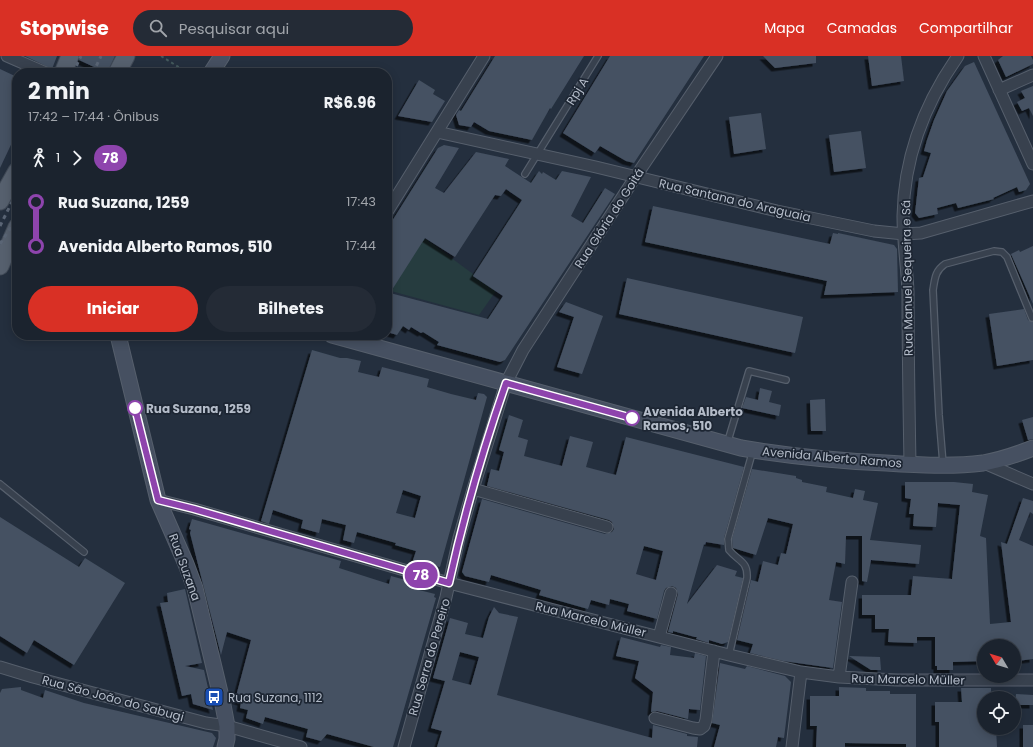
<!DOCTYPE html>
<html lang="pt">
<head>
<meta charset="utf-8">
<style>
	:root { --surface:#1b232e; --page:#242b36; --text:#f1f3f6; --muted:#a0a4aa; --line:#39404a; --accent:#d93025 }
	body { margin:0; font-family:Poppins,sans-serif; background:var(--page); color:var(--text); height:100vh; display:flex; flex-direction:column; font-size:15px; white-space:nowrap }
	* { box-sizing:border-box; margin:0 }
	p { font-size:13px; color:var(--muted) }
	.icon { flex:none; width:22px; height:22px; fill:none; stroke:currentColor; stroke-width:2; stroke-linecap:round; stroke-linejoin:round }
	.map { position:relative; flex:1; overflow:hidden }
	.side { position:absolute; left:12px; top:12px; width:380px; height:272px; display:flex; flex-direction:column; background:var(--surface); border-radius:16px; box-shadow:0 2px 10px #0003,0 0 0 1px var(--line) }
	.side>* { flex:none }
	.badge { padding:0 8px; border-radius:13px; font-size:14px; line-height:26px }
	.needle { width:26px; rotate:308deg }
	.controls { position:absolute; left:977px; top:583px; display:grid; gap:8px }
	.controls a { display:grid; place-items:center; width:44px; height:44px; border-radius:50%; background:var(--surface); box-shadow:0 2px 10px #0003,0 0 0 1px var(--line); font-size:20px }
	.map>.badge { position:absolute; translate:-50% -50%; box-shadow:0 0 0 2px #fff }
	.legs { display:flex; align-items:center; gap:6px; height:44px; padding:0 16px; font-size:13px }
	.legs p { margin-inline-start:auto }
	.head { display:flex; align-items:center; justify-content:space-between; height:68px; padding:0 16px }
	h1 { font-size:22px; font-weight:700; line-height:30px }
	.button { display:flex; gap:8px; margin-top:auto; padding:8px 16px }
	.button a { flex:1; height:46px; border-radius:24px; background:var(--accent); color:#fff; font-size:16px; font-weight:700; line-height:46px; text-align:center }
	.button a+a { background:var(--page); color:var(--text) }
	ul { padding:0 16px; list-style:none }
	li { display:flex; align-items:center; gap:14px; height:44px; font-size:15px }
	li i { display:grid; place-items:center; width:6px; height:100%; margin:0 5px; background:currentColor }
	li i::after { content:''; width:10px; height:10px; margin:-5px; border:3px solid; border-radius:50%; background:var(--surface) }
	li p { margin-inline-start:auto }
	li:first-child i { background:linear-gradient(#0000 50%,currentColor 0) }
	li:last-child i { background:linear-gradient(currentColor 50%,#0000 0) }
	header { display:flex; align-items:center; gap:24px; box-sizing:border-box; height:56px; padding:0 20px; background:var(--accent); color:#fff }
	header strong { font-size:19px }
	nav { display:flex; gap:22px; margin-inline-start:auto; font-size:14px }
	.search { width:280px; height:36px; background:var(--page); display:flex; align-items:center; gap:10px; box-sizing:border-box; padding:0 14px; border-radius:22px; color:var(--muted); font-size:15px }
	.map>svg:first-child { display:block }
	.green { fill:#263c3f }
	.building { fill:#455162; fill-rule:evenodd; filter:url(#shadow) }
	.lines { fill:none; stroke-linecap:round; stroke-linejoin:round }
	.lane-casing { stroke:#565f6c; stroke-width:8 }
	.street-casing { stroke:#565f6c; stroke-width:13 }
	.secondary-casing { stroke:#565f6c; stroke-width:17 }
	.primary-casing { stroke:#414a57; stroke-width:19 }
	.path { stroke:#44595c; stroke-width:2; stroke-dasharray:3 3; stroke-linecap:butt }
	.lane { stroke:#38414e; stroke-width:5.5 }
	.street { stroke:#38414e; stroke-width:11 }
	.secondary { stroke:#465061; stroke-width:15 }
	.primary { stroke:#56606e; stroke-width:17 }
	.rail { stroke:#5a6575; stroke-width:3; stroke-dasharray:4 4; stroke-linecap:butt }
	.line-1-casing { stroke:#fff; stroke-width:9 }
	.line-1 { stroke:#8e44ad; stroke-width:6 }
	.stop-1-dot { fill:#fff; stroke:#8e44ad; stroke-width:2 }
	.labels { text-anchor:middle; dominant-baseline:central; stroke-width:3.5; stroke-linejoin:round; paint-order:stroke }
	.street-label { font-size:12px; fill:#b4bcc9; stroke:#1d2633 }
	.stop-label { font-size:12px; font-weight:bold; fill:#b4bcc9; stroke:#1d2633; text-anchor:start }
	.poi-label { font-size:12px; fill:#b4bcc9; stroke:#1d2633; text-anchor:start }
</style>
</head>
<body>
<header>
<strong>Stopwise</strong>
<div class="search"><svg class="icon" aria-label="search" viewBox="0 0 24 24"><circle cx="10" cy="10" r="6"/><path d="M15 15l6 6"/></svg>Pesquisar aqui</div>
<nav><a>Mapa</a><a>Camadas</a><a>Compartilhar</a></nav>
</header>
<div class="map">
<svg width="1033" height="691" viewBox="0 0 1033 691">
	<defs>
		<filter id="shadow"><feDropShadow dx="-3.5" dy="3.5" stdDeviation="0" flood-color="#0009"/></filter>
	</defs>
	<rect width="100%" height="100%" fill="#242f3e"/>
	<path class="green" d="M 423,181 L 496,235 L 479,259 L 391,235 Z"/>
	<path class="building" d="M 25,0 L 57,0 L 52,13 Z
		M 80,0 L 115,0 L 107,17 L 79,4 Z
		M 495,0 L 584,0 L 551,53 L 550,52 L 532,84 L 489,75 L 474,66 L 471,71 L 459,69 L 456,59 L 459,54 L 461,55 Z
		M 610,0 L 704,0 L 634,107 L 626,105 L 600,90 L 595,97 L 563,77 Z
		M 763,0 L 816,0 L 816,7 L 775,12 Z
		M 868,0 L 901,0 L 904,25 L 872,30 Z
		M 1003,0 L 1031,0 L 1033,4 L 1033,8 L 1006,21 L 998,4 Z
		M 974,6 L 1030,128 L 1026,134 L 1019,136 L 1017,131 L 993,142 L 994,143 L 958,152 L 956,147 L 937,152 L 938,158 L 919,162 L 915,157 L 919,122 L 923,121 L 931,97 L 924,95 L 927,84 L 934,64 L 947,35 L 965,10 Z
		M 0,13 L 17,21 L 17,76 L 0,112 Z
		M 419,24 L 435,34 L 433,38 L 445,45 L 432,66 L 398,60 Z
		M 1033,30 L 1033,60 L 1029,52 L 1022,55 L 1017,46 L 1025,42 L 1021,35 Z
		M 761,57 L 766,93 L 734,98 L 729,61 Z
		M 861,75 L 866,112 L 834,116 L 829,79 Z
		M 444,89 L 459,92 L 435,132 L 444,137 L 476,96 L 509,103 L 505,110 L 531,127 L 539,115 L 542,118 L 543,116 L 556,124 L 562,115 L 591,121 L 571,160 L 583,167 L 605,132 L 615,138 L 505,304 L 500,306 L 437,289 L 439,286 L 423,276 L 421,277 L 411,271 L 409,274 L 403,270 L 397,279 L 387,276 L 387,173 L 438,92 ZM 506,133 L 522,144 L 473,220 L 503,240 L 488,263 L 390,237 L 425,182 L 455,201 L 495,139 L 501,140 Z
		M 653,150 L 830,188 L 833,177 L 838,178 L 838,177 L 894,189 L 897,193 L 898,236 L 824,239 L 827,225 L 645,186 Z
		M 1033,190 L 1033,248 L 1011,198 L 1019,194 L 1020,196 Z
		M 627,222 L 803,261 L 795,297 L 619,258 Z
		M 566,246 L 603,260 L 582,318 L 557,311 L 574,261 L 559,256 Z
		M 1024,253 L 1028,264 L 1033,266 L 1033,304 L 997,310 L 989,258 Z
		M 312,294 L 340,302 L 347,302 L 361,305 L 358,316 L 379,321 L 382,311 L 429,323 L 427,331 L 451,338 L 476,344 L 478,337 L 484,338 L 487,341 L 440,511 L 413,504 L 416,495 L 395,489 L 396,487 L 357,476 L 354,487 L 343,484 L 346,469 L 322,463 L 319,477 L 301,472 L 303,464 L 273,454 L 269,468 L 261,465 ZM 403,434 L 421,440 L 415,462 L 396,457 Z
		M 760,332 L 772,335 L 769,346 L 781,349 L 779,360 L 742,352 L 746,341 L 758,344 Z
		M 825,343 L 826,375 L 811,375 L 810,344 Z
		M 509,359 L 523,364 L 518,381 L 528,384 L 524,400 L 562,410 L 570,380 L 593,386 L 586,411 L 616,419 L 626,381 L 744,411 L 724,482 L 724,489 L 706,486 L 705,489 L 704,488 L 687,548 L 717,509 L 737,515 L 735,520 L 743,522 L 728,586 L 722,588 L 709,584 L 709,587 L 696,583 L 697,581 L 695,581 L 673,575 L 673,577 L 668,576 L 678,538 L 676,532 L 672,530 L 666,532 L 664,535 L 657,563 L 627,555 L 629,548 L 610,543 L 609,549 L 591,544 L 588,553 L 539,539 L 541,534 L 491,519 L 489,526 L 465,520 L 462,516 L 482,443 L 605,478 L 612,476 L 614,473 L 612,466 L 609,464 L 487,430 L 491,413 L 499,415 L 504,396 L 499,394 ZM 644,490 L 663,495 L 656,524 L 636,518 Z
		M 1033,361 L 1033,383 L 1028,384 L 1022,364 Z
		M 752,413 L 796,420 L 796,422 L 802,424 L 802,426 L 827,431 L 826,436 L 853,442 L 855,433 L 865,435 L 863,444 L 878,447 L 870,484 L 921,489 L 919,508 L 871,504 L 867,526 L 862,525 L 862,480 L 846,480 L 845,508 L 836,506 L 829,544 L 842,546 L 833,612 L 783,605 L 750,597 L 753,588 L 737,584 L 751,524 L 758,526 L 763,505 L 778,509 L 781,497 L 786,498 L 793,468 L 768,462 L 756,499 L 733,492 L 732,483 Z
		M 905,426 L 954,426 L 973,428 L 972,436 L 988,439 L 980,480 L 986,482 L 990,568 L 1011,566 L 1001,486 L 1007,488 L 1023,442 L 1033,445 L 1033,458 L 1030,456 L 1019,484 L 1033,490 L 1033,603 L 1017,605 L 1015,604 L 1014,590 L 984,590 L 984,605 L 953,606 L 953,614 L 937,614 L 937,610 L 935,610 L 935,581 L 917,581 L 917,587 L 888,586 L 889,573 L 875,573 L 875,559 L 862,559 L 862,539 L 911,539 L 913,520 L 952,523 L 960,449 L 938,447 L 936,471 L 913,470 L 914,458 L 909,458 L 911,443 L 905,442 Z
		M 0,461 L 79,511 L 85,502 L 125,527 L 74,609 L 34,584 L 27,597 L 0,580 Z
		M 192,463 L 341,505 L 339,512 L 389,528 L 391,520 L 420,528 L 419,534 L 435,538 L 434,541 L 436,542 L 393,691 L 374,691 L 327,678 L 321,685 L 306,681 L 308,673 L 265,661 L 263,668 L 246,662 L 248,654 L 240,652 L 241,646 L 235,644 L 251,584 L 227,576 L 221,599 L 190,477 L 191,474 L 189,473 Z
		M 185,533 L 202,607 L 185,610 L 204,614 L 213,654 L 193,648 L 191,638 L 182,640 L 160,547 L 168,546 L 167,537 Z
		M 494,551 L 499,557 L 518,561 L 497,639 L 652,682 L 653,669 L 687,678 L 687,680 L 698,681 L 697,691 L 437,691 L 442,675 L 431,672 L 445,625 L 433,622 L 450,562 L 468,567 L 465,578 L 483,582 L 489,561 ZM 460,596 L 479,601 L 471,629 L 452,624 Z
		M 621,581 L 660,591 L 661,589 L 671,591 L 670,599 L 694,602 L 695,597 L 706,600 L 700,654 L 689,653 L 688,663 L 657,655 L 651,656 L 653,636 L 635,622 L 639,605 L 616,600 Z
		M 849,600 L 880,601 L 881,614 L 871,614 Z
		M 720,607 L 745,613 L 747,610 L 785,620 L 791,626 L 784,682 L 778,681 L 776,691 L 714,691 L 720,669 L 712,667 Z
		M 21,631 L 21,634 L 43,642 L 45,634 L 84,647 L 212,677 L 216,682 L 213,691 L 0,691 L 0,637 L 2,633 Z
		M 839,631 L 866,632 L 866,635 L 890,635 L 890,638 L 916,638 L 916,691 L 906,691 L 906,688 L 845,687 L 845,691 L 816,691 L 817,670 L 810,670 L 810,640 L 839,640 Z
		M 961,632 L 991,632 L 991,642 L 984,642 L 984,672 L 996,672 L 997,691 L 939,691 L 939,666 L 935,666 L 935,646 L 962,646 Z
		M 1016,638 L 1033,639 L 1033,649 L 1015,649 Z
		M 1023,669 L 1033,669 L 1033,691 L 1023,691 Z"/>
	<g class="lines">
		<defs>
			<path id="lane" d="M 525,118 L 598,0
				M 727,388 L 749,315 L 786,324
				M 943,408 L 939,359 L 933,234 C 935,222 935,215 945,208 L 994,195 L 1002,196 L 1007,201 L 1032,262
				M 0,428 L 84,496
				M 729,599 L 747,522 C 748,505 739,506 729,494 L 728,483 L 753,394"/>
			<path id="street" d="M 7,0 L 46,17
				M 984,0 L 1033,108
				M 999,34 L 1033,19
				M 437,76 L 596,111 L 777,155 L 874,175 L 904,178 L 921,177 L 1033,145
				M 387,156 L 484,0
				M 984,407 L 1033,428
				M 910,408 C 909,351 908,293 908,236 C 907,211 903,186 903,160 C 904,102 925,47 958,0
				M 473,433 L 607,471
				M 158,444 L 194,453 L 449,527 L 729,599 L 801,616 L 839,621 L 897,624 L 1033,624
				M 659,581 L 671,537
				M 0,611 L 33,621 L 206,667 L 227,670 L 301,691
				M 839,621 L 852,526
				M 655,662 L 693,672 L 700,673 L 704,670 L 706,664 L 714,595
				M 404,691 L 446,541 L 459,482 L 473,433 L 506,327 L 523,294 L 636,120 L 717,0
				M 792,691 L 801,616"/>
			<path id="secondary" d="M 211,17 L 222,0
				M 118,279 L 158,444 L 186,508 L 195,532 L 223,649 L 227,670 L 227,683 L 225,691
				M 332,279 L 741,392 C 789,400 837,405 886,407 C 918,409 952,411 983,407 C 1000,404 1018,398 1033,392"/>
			<path id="primary" d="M 63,17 L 70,0
				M 117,17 L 126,0
				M 0,145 L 17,115
				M 0,210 L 17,171"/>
		</defs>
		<use href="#lane" class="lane-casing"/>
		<use href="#street" class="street-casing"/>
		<use href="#secondary" class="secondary-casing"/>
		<use href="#primary" class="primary-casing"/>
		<path class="path" d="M 161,0 L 188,17"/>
		<use href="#lane" class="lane"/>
		<use href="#street" class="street"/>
		<use href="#secondary" class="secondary"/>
		<use href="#primary" class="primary"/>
		<path class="rail" d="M 73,17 L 81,0
			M 93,17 L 101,0
			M 0,170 L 17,136
			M 0,188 L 17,162"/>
	</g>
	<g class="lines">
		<defs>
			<path id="line-1" d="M 135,352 L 158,444 L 194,453 L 449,527 C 464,459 483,393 506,327 L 632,362"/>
		</defs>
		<use href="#line-1" class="line-1-casing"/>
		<use href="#line-1" class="line-1"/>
	</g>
	<defs>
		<symbol id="bus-square" viewBox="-11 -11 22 22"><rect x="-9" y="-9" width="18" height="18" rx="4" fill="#1a4fb4" stroke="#1d2633"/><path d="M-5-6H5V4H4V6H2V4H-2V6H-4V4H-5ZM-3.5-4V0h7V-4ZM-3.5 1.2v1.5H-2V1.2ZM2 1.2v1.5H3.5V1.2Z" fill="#fff"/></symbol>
	</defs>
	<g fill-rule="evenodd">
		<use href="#bus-square" x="203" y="630" width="22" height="22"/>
	</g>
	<g class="stop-1-dot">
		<circle cx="135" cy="352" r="7"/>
		<circle cx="632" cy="362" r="7"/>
	</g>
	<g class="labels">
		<g class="street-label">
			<text transform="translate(577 35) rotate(-58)">Rpj A</text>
			<text transform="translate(735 144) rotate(13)">Rua Santana do Araguaia</text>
			<text transform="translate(609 162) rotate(-57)">Rua Glória do Goitá</text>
			<text transform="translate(907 222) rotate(-91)">Rua Manuel Sequeira e Sá</text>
			<text transform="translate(832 401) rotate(5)">Avenida Alberto Ramos</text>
			<text transform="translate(185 511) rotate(70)">Rua Suzana</text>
			<text transform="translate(591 563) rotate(14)">Rua Marcelo Müller</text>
			<text transform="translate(429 601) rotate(-74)">Rua Serra do Pereiro</text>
			<text transform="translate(908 623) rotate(1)">Rua Marcelo Müller</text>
			<text transform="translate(113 642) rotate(15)">Rua São João do Sabugi</text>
		</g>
		<g class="stop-label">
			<text x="146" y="352">Rua Suzana, 1259</text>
			<text x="643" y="355">Avenida Alberto<tspan x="643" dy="14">Ramos, 510</tspan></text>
		</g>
		<g class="poi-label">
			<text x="228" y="641">Rua Suzana, 1112</text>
		</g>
	</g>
</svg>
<div class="controls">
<a><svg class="needle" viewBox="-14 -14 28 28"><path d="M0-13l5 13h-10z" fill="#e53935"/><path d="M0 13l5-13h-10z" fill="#a0a4aa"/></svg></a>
<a><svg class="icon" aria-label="locate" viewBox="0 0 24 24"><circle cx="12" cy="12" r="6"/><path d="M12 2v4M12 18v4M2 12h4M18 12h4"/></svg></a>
</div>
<b class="badge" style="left:421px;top:519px;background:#8e44ad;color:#fff">78</b>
<section class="side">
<div class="head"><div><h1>2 min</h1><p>17:42 – 17:44 · Ônibus</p></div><b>R$6.96</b></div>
<div class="legs"><svg class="icon" aria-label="walk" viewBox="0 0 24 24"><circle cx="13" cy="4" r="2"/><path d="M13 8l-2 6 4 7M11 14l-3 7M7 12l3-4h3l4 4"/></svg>1<svg class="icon" aria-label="forward" viewBox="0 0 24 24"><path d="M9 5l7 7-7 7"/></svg><b class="badge" style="background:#8e44ad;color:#fff">78</b></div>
<ul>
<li><i style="color:#8e44ad"></i><b>Rua Suzana, 1259</b><p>17:43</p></li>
<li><i style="color:#8e44ad"></i><b>Avenida Alberto Ramos, 510</b><p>17:44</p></li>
</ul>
<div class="button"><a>Iniciar</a><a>Bilhetes</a></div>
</section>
</div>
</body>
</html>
